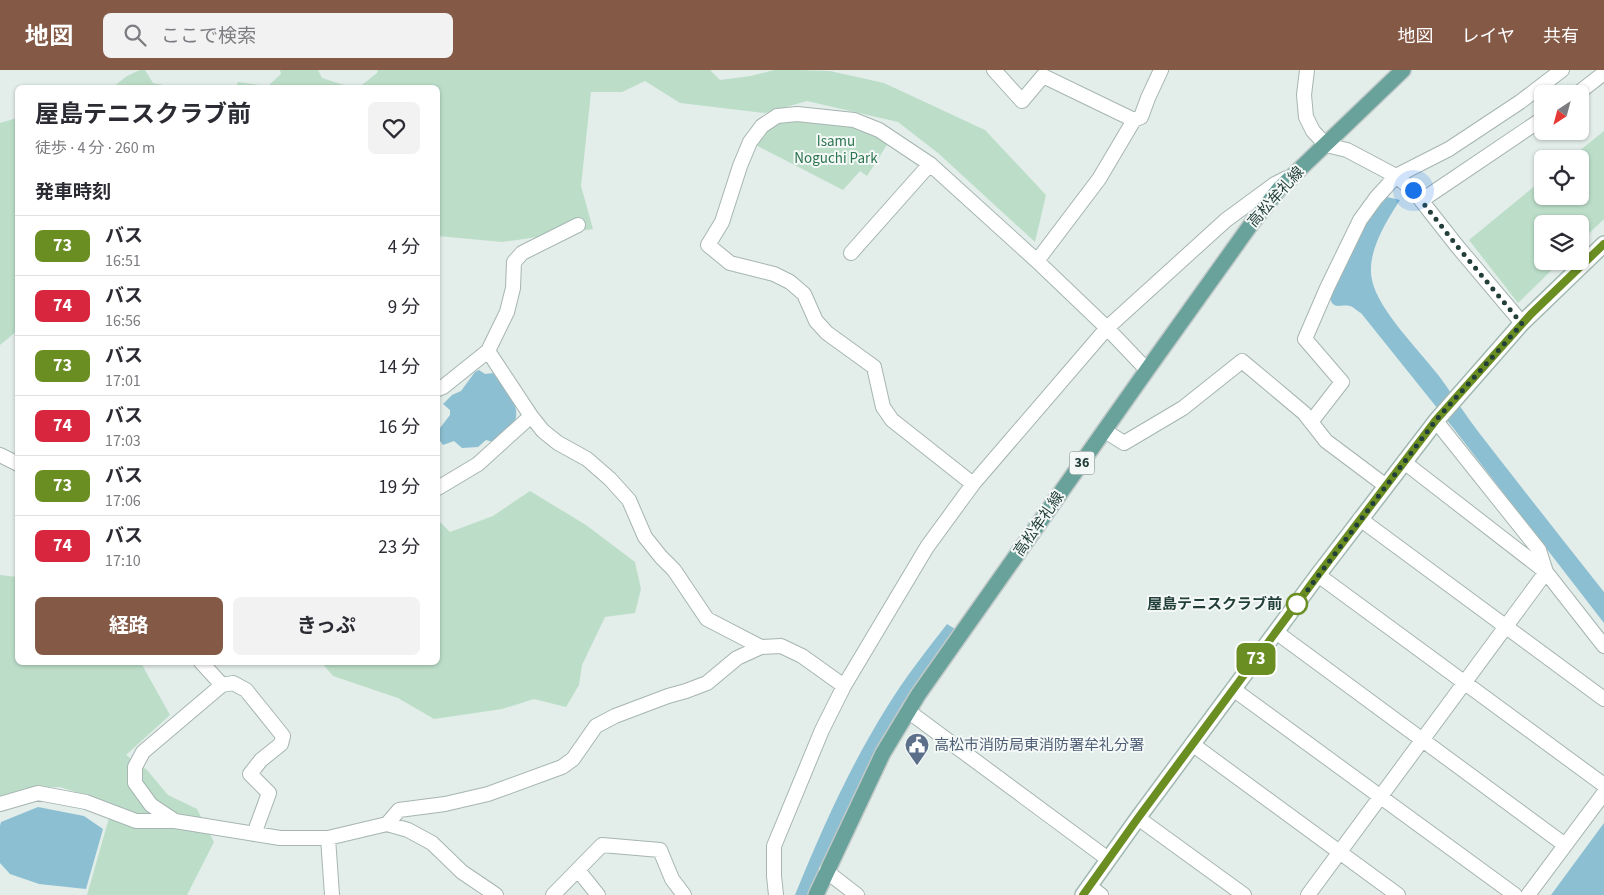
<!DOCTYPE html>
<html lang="ja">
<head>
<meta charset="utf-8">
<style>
	:root { --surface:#fff; --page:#f2f2f3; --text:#2b2b33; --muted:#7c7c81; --line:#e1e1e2; --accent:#845946 }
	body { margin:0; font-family:"Source Sans 3","Noto Sans JP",sans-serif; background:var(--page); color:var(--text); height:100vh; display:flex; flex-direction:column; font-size:19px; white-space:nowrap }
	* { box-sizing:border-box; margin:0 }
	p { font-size:16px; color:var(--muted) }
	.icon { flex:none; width:28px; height:28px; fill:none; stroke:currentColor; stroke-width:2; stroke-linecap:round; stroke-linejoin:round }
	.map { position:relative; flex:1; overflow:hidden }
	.panel { position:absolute; left:15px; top:15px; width:425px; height:580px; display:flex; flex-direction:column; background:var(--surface); border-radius:8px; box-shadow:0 1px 4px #0004 }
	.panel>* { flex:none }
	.badge { padding:0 10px; border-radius:8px; font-size:18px; line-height:32px }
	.needle { width:32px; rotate:216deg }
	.controls { position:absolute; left:1534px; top:15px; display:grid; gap:10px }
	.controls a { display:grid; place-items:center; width:55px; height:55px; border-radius:8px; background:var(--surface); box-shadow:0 1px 4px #0004; font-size:25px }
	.you { position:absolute; width:25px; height:25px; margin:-12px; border:4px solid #fff; border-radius:50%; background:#1a73e8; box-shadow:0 0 0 8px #1a73e833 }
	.map>.badge { position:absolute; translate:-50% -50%; box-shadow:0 0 0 2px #fff }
	h2 { padding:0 20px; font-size:19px; line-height:45px }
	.round { display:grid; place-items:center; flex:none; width:52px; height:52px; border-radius:8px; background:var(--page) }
	.headline { display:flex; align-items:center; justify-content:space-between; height:85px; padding:0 20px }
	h1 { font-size:24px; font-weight:700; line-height:38px }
	.primary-button { display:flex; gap:10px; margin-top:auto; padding:10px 20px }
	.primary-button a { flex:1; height:58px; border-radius:8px; background:var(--accent); color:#fff; font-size:20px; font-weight:700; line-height:58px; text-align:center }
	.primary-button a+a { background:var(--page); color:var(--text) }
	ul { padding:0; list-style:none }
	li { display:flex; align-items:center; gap:15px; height:60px; padding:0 20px; border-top:1px solid var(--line) }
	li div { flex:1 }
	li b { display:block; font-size:19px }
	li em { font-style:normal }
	li .badge { min-width:55px; font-weight:700; text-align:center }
	header { display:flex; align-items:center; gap:30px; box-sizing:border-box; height:70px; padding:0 25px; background:var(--accent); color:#fff }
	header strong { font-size:24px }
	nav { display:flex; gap:28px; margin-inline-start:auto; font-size:18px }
	.search { width:350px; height:45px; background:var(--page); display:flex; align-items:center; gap:12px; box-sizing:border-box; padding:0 18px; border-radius:8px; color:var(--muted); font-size:19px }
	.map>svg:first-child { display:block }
	.green { fill:#bcdec9 }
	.water { fill:#8cbfd2 }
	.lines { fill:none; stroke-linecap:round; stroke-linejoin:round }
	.street-casing { stroke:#a6b5b2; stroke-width:16 }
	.secondary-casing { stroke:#a2b9b3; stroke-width:18 }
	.primary-casing { stroke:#c1c9c8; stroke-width:18 }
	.street { stroke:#fff; stroke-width:14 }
	.secondary { stroke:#fff; stroke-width:15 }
	.primary { stroke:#68a29a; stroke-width:15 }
	.line-casing { stroke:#fff; stroke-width:11 }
	.line { stroke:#6b8e23; stroke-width:8 }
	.walk { stroke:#233f3a; stroke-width:5; stroke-dasharray:0 9 }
	.stop-dot { fill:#fff; stroke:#6b8e23; stroke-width:2.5 }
	.labels { text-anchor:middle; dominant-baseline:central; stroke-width:4; stroke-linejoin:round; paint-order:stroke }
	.shield { fill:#f4f9f7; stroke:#627773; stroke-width:1 }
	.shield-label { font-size:14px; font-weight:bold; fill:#233f3a }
	.park-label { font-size:15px; fill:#2d7551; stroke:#f4f9f7 }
	.street-label { font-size:15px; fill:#233f3a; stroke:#f4f9f7 }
	.stop-label { font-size:15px; font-weight:bold; fill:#233f3a; stroke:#f4f9f7; text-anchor:end }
	.service-label { font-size:15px; fill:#4e5e75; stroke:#f4f9f7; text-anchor:start }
</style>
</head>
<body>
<header>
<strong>地図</strong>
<div class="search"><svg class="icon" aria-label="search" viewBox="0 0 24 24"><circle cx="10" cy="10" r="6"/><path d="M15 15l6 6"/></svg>ここで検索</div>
<nav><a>地図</a><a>レイヤ</a><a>共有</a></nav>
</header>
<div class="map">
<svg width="1604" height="825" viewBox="0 0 1604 825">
	<rect width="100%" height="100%" fill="#e3edea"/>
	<path class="green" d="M 140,0 L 145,0 L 153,13 L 175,17 L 113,17 L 127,6 Z
		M 280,0 L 318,0 L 322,8 L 350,17 L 236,17 L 238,12 L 268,16 L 281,4 Z
		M 378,0 L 710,0 L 720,10 L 751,6 L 774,0 L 798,0 L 830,1 L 884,13 L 985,60 L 1046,125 L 1035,172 L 938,83 L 898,52 L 807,31 L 765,43 L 680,33 L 645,11 L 622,22 L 591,22 L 581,116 L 593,159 L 502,172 L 438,166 L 438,18 L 358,18 L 377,3 Z
		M 777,46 L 854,50 L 890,70 L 867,106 L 860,101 L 843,120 L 752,73 Z
		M 17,48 L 17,261 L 0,275 L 0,53 Z
		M 1604,61 L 1604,149 L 1580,172 L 1580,154 L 1542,154 L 1542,191 L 1561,191 L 1518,233 L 1469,170 L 1542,110 L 1542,126 L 1580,126 L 1580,89 L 1569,89 Z
		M 530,421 L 586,455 L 635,492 L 641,519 L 635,543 L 605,547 L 582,595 L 579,615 L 566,637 L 534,629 L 502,639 L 434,649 L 398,628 L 333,606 L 322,593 L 438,592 L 438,450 L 450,462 L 493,446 Z
		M 0,505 L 17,507 L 18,592 L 141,593 L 170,645 L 126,685 L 147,700 L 168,725 L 197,739 L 214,772 L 187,825 L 87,825 L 113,734 L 60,717 L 26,718 L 0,729 Z"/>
	<path class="water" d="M 1387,127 L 1400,130 C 1386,152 1366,183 1372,210 C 1378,240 1420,281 1439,306 C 1453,325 1466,346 1480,364 C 1521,417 1563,470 1604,522 L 1604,553 L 1454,359 L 1361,243 C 1357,241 1354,237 1350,236 C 1338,234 1334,241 1329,226 C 1346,190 1359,156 1387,127 Z
		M 479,300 L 485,304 L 493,303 C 503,316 523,335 514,353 C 511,358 498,367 493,372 L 486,370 L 478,377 L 462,378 L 454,371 L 443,375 L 438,368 L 438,359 L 440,358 L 450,345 L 450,340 L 443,334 L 452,325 L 461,321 L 475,302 Z
		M 947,554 L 955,559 C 941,579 926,599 913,620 C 874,685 839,755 809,825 L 795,825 C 821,761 850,696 887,637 C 905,608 926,581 947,554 Z
		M 38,737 L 84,746 L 103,759 L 86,819 L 39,814 L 10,804 L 0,793 L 0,756 L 1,752 Z
		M 1604,753 L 1604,825 L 1551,825 Z"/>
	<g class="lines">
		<defs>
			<path id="street" d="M 994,0 L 1022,31 L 1043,6 L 1134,50 L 1099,109 L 1037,191
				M 1307,0 L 1304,25 L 1306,47 L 1313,61 L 1326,75 L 1347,80 L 1396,106 L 1449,79 L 1520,32 L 1562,0
				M 1577,24 L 1604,3
				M 1134,50 L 1141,47 L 1148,28 L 1161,0
				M 1422,130 L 1542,49
				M 851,183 L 930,94
				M 488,281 L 531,346 L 543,361 L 558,373 L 587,389 L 610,409 L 629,430 L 645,467 L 661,487 L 674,500 L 707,549 L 761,577
				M 438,319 L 443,317 L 488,281 L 507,242 L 513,218 L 514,192 L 522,183 L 578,155
				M 1311,352 L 1342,312 L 1305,269 L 1327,218 L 1360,150 L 1376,128 L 1396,106 L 1413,120 L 1457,176 L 1522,253
				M 1105,361 L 1124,373 L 1183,338 L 1242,291 L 1304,343 L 1326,371 L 1386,416
				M 0,385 L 18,394
				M 1404,392 L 1546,502 L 1604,576
				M 973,414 L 892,350 L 883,337 L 874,297 L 827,263 L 816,251 L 804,224 L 790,212 L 774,204 L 730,193 L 708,175 L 722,152 L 740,96 L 750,72 L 762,56 L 777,46 L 797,44 L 854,50 L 879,60 L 930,94 L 1037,191 L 1107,258 L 1147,300
				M 438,418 L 478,394 L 531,346
				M 1360,449 L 1604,629
				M 1318,505 L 1604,715
				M 1276,562 L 1565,775
				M 201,592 L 222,615 L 143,682 L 135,697 L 135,713 L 151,735 L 175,751 L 280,768 L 328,768 L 387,754 L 408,760 L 432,773 L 462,802 L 496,825
				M 222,615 L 233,613 L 246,620 L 283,666 L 281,674 L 261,690 L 250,704 L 269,723 L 254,764
				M 1233,619 L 1515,825
				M 908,641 L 1108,789
				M 1192,674 L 1398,825
				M 0,734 L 38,723 L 86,732 L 136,751 L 174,751
				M 1138,748 L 1244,825
				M 387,754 L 399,740 L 445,734 L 488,724 L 562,697 L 573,689 L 596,656 L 615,646 L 668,626 L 686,621 L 707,613 L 737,588 L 761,577 L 781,576 L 802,586 L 844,616
				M 328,768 L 332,825
				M 578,800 L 598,825
				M 826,801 L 857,825
				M 1089,816 L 1101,825
				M 553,825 L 602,775 L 660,780 L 672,809 L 684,825
				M 776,825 L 774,806 L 774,776 L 822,660 L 844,616 L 927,477 L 973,414 L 1107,258 L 1226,150 L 1275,114 L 1287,108
				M 1308,825 L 1546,502 L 1539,480 L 1436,351
				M 1528,825 L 1604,723"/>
			<path id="secondary" d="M 1083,825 L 1138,748 L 1318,505 L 1436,351 L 1522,253 L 1604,174"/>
			<path id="primary" d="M 816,825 L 883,683 L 918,625 L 1147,300 L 1252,153 L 1280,118 L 1403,0"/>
		</defs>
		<use href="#street" class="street-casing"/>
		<use href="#secondary" class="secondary-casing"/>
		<use href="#primary" class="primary-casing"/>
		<use href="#street" class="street"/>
		<use href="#secondary" class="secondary"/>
		<use href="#primary" class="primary"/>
	</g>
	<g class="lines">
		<defs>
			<path id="line" d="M 1083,825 L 1138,748 L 1318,505 L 1436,350 L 1531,244 L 1604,174"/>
		</defs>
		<use href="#line" class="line-casing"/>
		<use href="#line" class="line"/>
		<path class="walk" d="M 1297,534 L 1436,350 L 1522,254 L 1457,176 L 1413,120"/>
	</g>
	<defs>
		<symbol id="civic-pin" viewBox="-11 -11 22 30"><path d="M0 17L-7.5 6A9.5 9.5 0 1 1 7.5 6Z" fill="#5c6f8a" stroke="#f4f9f7"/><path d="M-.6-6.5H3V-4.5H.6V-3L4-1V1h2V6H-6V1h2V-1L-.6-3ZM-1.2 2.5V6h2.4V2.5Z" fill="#fff"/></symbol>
	</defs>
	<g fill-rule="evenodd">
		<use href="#civic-pin" x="903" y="661" width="28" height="38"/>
	</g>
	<circle class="stop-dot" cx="1297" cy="534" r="10"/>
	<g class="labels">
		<rect class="shield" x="1069.5" y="381.5" width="25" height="23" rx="4"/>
		<g class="shield-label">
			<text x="1082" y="393">36</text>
		</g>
		<g class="park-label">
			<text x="836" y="71">Isamu<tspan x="836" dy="17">Noguchi Park</tspan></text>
		</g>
		<g class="street-label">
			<text transform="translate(1276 127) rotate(-48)">高松牟礼線</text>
			<text transform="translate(1039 454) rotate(-55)">高松牟礼線</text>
		</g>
		<g class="stop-label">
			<text x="1282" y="534">屋島テニスクラブ前</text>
		</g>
		<g class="service-label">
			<text x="934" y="675">高松市消防局東消防署牟礼分署</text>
		</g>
	</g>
</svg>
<div class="controls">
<a><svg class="needle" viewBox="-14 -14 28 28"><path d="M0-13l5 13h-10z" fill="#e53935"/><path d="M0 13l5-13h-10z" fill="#7c7c81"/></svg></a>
<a><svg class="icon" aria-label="locate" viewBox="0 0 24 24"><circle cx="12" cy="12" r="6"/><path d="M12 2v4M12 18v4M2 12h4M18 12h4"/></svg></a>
<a><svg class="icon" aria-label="layers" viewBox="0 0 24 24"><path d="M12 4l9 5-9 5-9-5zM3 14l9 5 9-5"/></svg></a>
</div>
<div class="you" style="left:1413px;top:120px"></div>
<b class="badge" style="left:1256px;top:589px;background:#6b8e23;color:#fff">73</b>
<section class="panel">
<div class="headline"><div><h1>屋島テニスクラブ前</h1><p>徒歩 · 4 分 · 260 m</p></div><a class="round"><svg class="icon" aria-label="heart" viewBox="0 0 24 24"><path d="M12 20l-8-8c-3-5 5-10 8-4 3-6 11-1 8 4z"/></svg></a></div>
<h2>発車時刻</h2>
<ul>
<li><span class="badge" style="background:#6b8e23;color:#fff">73</span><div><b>バス</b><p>16:51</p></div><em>4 分</em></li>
<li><span class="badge" style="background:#d7263d;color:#fff">74</span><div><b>バス</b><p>16:56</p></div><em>9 分</em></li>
<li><span class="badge" style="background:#6b8e23;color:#fff">73</span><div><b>バス</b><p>17:01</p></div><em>14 分</em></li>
<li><span class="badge" style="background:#d7263d;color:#fff">74</span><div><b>バス</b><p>17:03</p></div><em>16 分</em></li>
<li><span class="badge" style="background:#6b8e23;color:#fff">73</span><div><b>バス</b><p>17:06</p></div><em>19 分</em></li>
<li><span class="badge" style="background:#d7263d;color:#fff">74</span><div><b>バス</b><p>17:10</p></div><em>23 分</em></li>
</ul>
<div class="primary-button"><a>経路</a><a>きっぷ</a></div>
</section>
</div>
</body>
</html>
